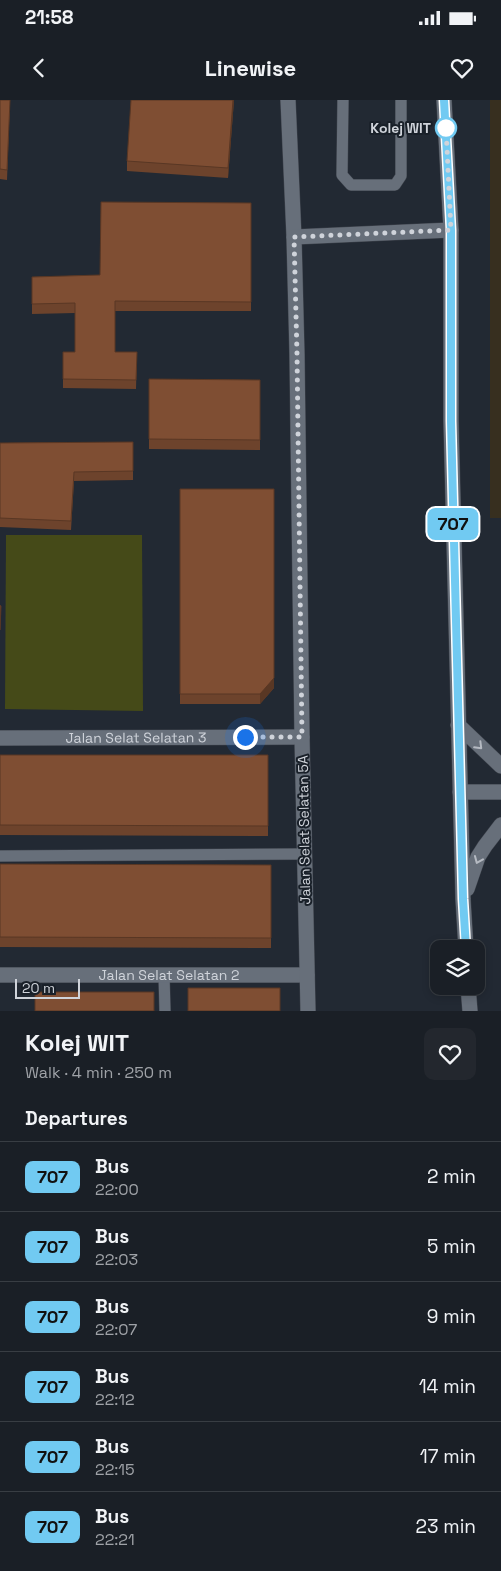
<!DOCTYPE html>
<html lang="en">
<head>
<meta charset="utf-8">
<style>
	:root { --surface:#1a1f26; --page:#23272e; --text:#f1f3f6; --muted:#9fa2a7; --line:#383d43 }
	body { margin:0; font-family:"Space Grotesk",sans-serif; background:var(--page); color:var(--text); height:100vh; display:flex; flex-direction:column; font-size:19px; white-space:nowrap }
	* { box-sizing:border-box; margin:0 }
	p { font-size:16px; color:var(--muted) }
	.icon { flex:none; width:28px; height:28px; fill:none; stroke:currentColor; stroke-width:2; stroke-linecap:round; stroke-linejoin:round }
	.map { position:relative; height:911px; overflow:hidden }
	.panel { display:flex; flex-direction:column; background:var(--surface); flex:1 }
	.panel>* { flex:none }
	.badge { padding:0 10px; border-radius:8px; font-size:18px; line-height:32px }
	.tools { position:absolute; left:430px; top:840px; display:grid; gap:10px }
	.tools a { display:grid; place-items:center; width:55px; height:55px; border-radius:10px; background:var(--surface); box-shadow:0 2px 8px #0003,0 0 0 1px var(--line); font-size:25px }
	.scale { position:absolute; left:15px; bottom:12px; width:65px; box-sizing:border-box; padding-left:5px; border:2px solid #cfd3da; border-top:0; font-size:14px; line-height:18px; white-space:nowrap; color:#cfd3da; -webkit-text-stroke:4px #192029; paint-order:stroke }
	.you { position:absolute; width:25px; height:25px; margin:-12px; border:4px solid #fff; border-radius:50%; background:#1a73e8; box-shadow:0 0 0 8px #1a73e833 }
	.map>.badge { position:absolute; translate:-50% -50%; box-shadow:0 0 0 2px #fff }
	h2 { padding:0 25px; font-size:19px; line-height:45px }
	.round { display:grid; place-items:center; flex:none; width:52px; height:52px; border-radius:10px; background:var(--page) }
	.summary { display:flex; align-items:center; justify-content:space-between; height:85px; padding:0 25px }
	h1 { font-size:24px; font-weight:700; line-height:38px }
	ul { padding:0; list-style:none }
	li { display:flex; align-items:center; gap:15px; height:70px; padding:0 25px; border-top:1px solid var(--line) }
	li div { flex:1 }
	li b { display:block; font-size:19px }
	li em { font-style:normal }
	li .badge { min-width:55px; font-weight:700; text-align:center }
	.status { display:flex; justify-content:space-between; align-items:center; height:35px; padding:0 25px; background:var(--surface); direction:ltr }
	.status svg { height:14px; fill:currentColor }
	header { display:flex; justify-content:space-between; align-items:center; height:65px; padding:0 25px; background:var(--surface); font-size:22px; font-weight:700 }
	.map>svg:first-child { display:block }
	.education { fill:#372f1f }
	.green { fill:#454a18 }
	.lines { fill:none; stroke-linecap:round; stroke-linejoin:round }
	.lane-casing { stroke:#3f444d; stroke-width:12 }
	.street-casing { stroke:#3f444d; stroke-width:16 }
	.secondary-casing { stroke:#3f444d; stroke-width:16 }
	.lane { stroke:#676f7a; stroke-width:11 }
	.street { stroke:#676f7a; stroke-width:15 }
	.secondary { stroke:#676f7a; stroke-width:15 }
	.wall { fill:#6d432c }
	.shaded-wall { fill:#593724 }
	.building { fill:#7f4e33; stroke:#593724 }
	.oneway { stroke:#b5bac2 }
	.line-casing { stroke:#fff; stroke-width:11 }
	.line { stroke:#71caf2; stroke-width:8 }
	.walk { stroke:#cfd3da; stroke-width:5; stroke-dasharray:0 9 }
	.stop-dot { fill:#fff; stroke:#71caf2; stroke-width:2.5 }
	.labels { text-anchor:middle; dominant-baseline:central; stroke-width:4; stroke-linejoin:round; paint-order:stroke }
	.stop-label { font-size:14px; font-weight:bold; fill:#cfd3da; stroke:#192029; text-anchor:end }
	.street-label { font-size:14px; fill:#cfd3da; stroke:#192029 }
</style>
</head>
<body>
<div class="status"><b>21:58</b><svg viewBox="0 0 49 12"><path d="M0 12V9h3v3zM5 12V6h3v6zM10 12V3h3v9zM15 12V0h3v12zM26 1h20v11H26zM47 4h2v5h-2z"/></svg></div>
<header><svg class="icon" aria-label="back" viewBox="0 0 24 24"><path d="M15 5l-7 7 7 7"/></svg>Linewise<svg class="icon" aria-label="heart" viewBox="0 0 24 24"><path d="M12 20l-8-8c-3-5 5-10 8-4 3-6 11-1 8 4z"/></svg></header>
<div class="map">
<svg width="501" height="911" viewBox="0 0 501 911">
	<rect width="100%" height="100%" fill="#222933"/>
	<path class="education" d="M 490,0 L 501,0 L 501,418 L 490,418 Z"/>
	<path class="green" d="M 6,435 L 142,435 L 143,611 L 5,609 Z"/>
	<g class="lines">
		<defs>
			<path id="lane" d="M 343,0 L 342,75 L 351,85 L 395,85 L 401,76 L 401,0
				M 0,756 L 304,754
				M 164,875 L 165,911"/>
			<g id="street">
				<path d="M 288,0 L 294,137"/>
				<path id="s1" d="M 0,638 L 302,637"/>
				<path d="M 460,692 L 501,692"/>
				<path id="s2" d="M 0,875 L 307,875"/>
				<path d="M 308,911 L 302,637 L 297,254 L 294,137 L 451,130"/>
			</g>
			<path id="secondary" d="M 444,0 L 451,130 L 451,321 L 463,799 L 466,849
				M 458,625 L 501,666
				M 467,789 L 478,757 L 485,746 L 501,725
				M 468,886 L 470,911"/>
		</defs>
		<use href="#lane" class="lane-casing"/>
		<use href="#street" class="street-casing"/>
		<use href="#secondary" class="secondary-casing"/>
		<use href="#lane" class="lane"/>
		<use href="#street" class="street"/>
		<use href="#secondary" class="secondary"/>
	</g>
	<path class="wall" d="M 0,0 L 10,0 L 7,80 L 0,79 Z
		M 234,0 L 228,78 L 127,71 L 127,61 Z
		M 251,103 L 251,211 L 115,211 L 115,252 L 137,252 L 136,289 L 63,288 L 63,252 L 75,252 L 75,213 L 32,214 L 32,177 L 100,175 Z
		M 149,279 L 260,280 L 260,350 L 149,349 Z
		M 133,342 L 133,380 L 74,381 L 71,430 L 0,427 L 0,343 Z
		M 180,389 L 274,588 L 260,604 L 180,604 Z
		M 0,655 L 268,655 L 268,736 L 0,735 Z
		M 0,764 L 271,765 L 271,848 L 0,847 Z"/>
	<path class="shaded-wall" d="M 233,0 L 234,0 L 228,78 L 228,68 Z
		M 274,578 L 274,588 L 260,604 L 260,594 Z"/>
	<path class="building" d="M 0,0 L 10,0 L 7,70 L 0,69 Z
		M 131,0 L 233,0 L 228,68 L 127,61 Z
		M 101,102 L 251,103 L 251,202 L 115,201 L 115,252 L 137,252 L 136,280 L 63,279 L 63,252 L 75,252 L 75,203 L 32,204 L 32,177 L 100,175 Z
		M 149,279 L 260,280 L 260,340 L 149,339 Z
		M 133,342 L 133,371 L 74,372 L 71,421 L 0,418 L 0,343 Z
		M 180,389 L 274,389 L 274,578 L 260,594 L 180,594 Z
		M 0,505 L 1,506 L 0,530 Z
		M 0,655 L 268,655 L 268,726 L 0,725 Z
		M 0,764 L 271,765 L 271,838 L 0,837 Z
		M 188,888 L 280,888 L 280,911 L 188,911 Z
		M 35,892 L 154,892 L 154,911 L 35,911 Z"/>
	<defs><path id="oneway-chevron" d="M-2-3.5L2.5 0L-2 3.5" fill="none" stroke-width="1.6" stroke-linecap="round" stroke-linejoin="round" transform="scale(1.25)"/></defs>
	<g class="oneway">
		<use href="#oneway-chevron" transform="translate(479 646) rotate(45)"/>
		<use href="#oneway-chevron" transform="translate(478 760) rotate(113)"/>
	</g>
	<g class="lines">
		<defs>
			<path id="line" d="M 444,0 L 451,130 L 451,321 L 463,799 L 466,849"/>
		</defs>
		<use href="#line" class="line-casing"/>
		<use href="#line" class="line"/>
		<path class="walk" d="M 245,637 L 302,637 L 297,254 L 294,137 L 451,130 L 446,28"/>
	</g>
	<circle class="stop-dot" cx="446" cy="28" r="10"/>
	<g class="labels">
		<g class="stop-label">
			<text x="431" y="28">Kolej WIT</text>
		</g>
		<g class="street-label">
			<text stroke="none"><textPath href="#s1" startOffset="136">Jalan Selat Selatan 3</textPath></text>
			<text transform="translate(304 730) rotate(-91)">Jalan Selat Selatan 5A</text>
			<text stroke="none"><textPath href="#s2" startOffset="169">Jalan Selat Selatan 2</textPath></text>
		</g>
	</g>
</svg>
<div class="tools">
<a><svg class="icon" aria-label="layers" viewBox="0 0 24 24"><path d="M12 4l9 5-9 5-9-5zM3 14l9 5 9-5"/></svg></a>
</div>
<div class="scale">20 m</div>
<div class="you" style="left:245px;top:637px"></div>
<b class="badge" style="left:453px;top:424px;background:#71caf2;color:#111">707</b>
</div>
<section class="panel">
<div class="summary"><div><h1>Kolej WIT</h1><p>Walk · 4 min · 250 m</p></div><a class="round"><svg class="icon" aria-label="heart" viewBox="0 0 24 24"><path d="M12 20l-8-8c-3-5 5-10 8-4 3-6 11-1 8 4z"/></svg></a></div>
<h2>Departures</h2>
<ul>
<li><span class="badge" style="background:#71caf2;color:#111">707</span><div><b>Bus</b><p>22:00</p></div><em>2 min</em></li>
<li><span class="badge" style="background:#71caf2;color:#111">707</span><div><b>Bus</b><p>22:03</p></div><em>5 min</em></li>
<li><span class="badge" style="background:#71caf2;color:#111">707</span><div><b>Bus</b><p>22:07</p></div><em>9 min</em></li>
<li><span class="badge" style="background:#71caf2;color:#111">707</span><div><b>Bus</b><p>22:12</p></div><em>14 min</em></li>
<li><span class="badge" style="background:#71caf2;color:#111">707</span><div><b>Bus</b><p>22:15</p></div><em>17 min</em></li>
<li><span class="badge" style="background:#71caf2;color:#111">707</span><div><b>Bus</b><p>22:21</p></div><em>23 min</em></li>
</ul>
</section>
</body>
</html>
